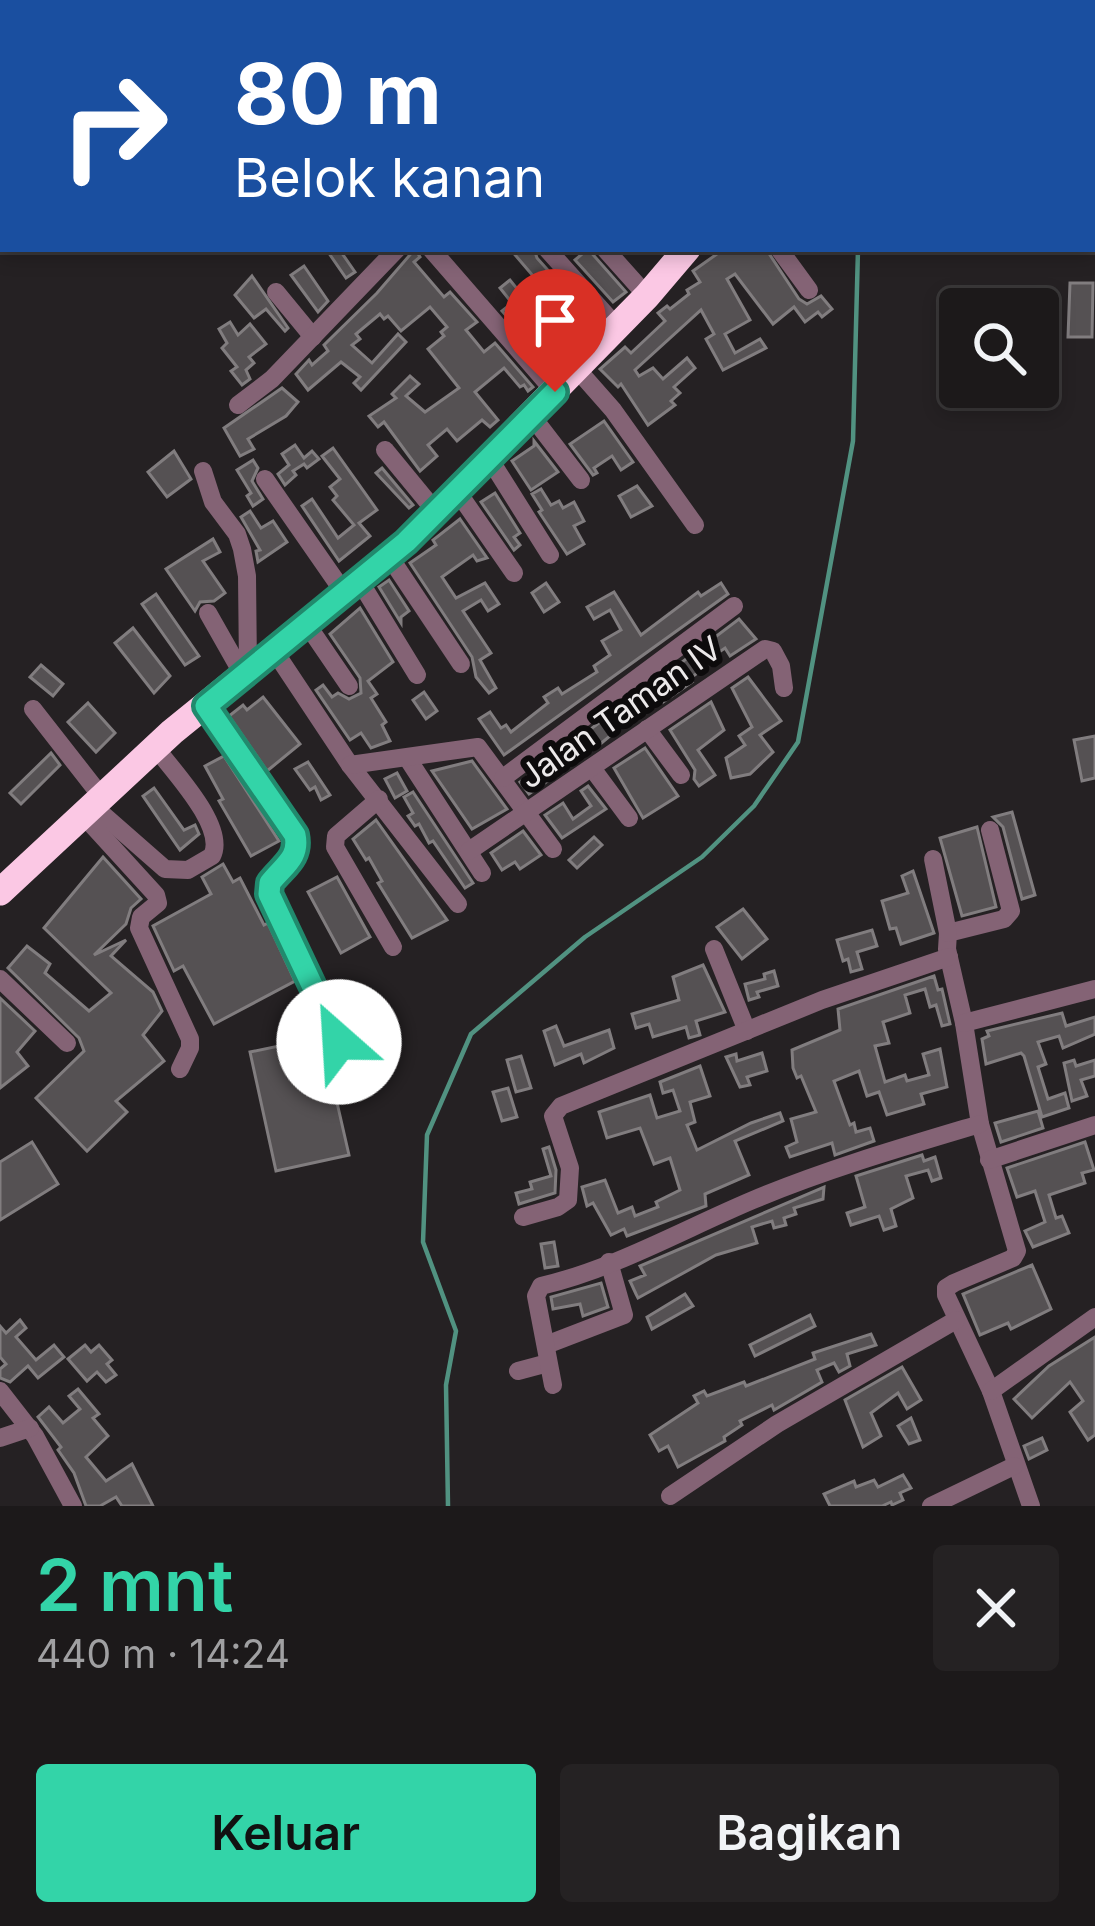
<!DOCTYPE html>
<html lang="id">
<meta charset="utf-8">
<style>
:root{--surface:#1c191a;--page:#252223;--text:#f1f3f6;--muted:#a0a0a2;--line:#3a3839;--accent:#33d4a8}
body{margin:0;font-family:Inter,sans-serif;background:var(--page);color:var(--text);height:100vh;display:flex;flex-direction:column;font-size:45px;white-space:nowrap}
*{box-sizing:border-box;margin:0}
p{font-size:39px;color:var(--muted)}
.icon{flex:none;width:66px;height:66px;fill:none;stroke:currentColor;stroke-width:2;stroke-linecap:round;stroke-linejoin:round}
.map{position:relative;height:1506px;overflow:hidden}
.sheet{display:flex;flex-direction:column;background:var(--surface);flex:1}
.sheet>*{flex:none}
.guide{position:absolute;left:0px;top:0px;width:1095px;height:252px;box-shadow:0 6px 18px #0003,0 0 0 3px var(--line);background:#1a4fa0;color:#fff;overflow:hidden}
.fabs{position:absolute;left:939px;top:288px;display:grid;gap:24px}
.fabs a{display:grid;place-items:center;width:120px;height:120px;border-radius:12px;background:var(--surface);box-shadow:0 6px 18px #0003,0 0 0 3px var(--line);font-size:60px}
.pin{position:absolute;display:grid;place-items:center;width:102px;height:102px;color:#fff;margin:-123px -51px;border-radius:50% 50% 50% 0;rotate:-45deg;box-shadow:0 0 12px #0007}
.pin .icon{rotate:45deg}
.me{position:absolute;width:132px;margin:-66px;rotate:334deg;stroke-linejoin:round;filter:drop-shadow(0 0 9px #0008)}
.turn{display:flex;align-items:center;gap:42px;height:252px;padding:0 36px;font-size:54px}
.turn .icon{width:156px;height:156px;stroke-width:2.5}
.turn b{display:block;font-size:84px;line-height:102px}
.round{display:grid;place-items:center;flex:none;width:126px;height:126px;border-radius:12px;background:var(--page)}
.overview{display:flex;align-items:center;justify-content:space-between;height:204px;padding:0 36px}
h1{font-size:72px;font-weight:600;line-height:90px;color:var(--accent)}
.primary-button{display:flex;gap:24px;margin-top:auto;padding:24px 36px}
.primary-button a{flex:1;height:138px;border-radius:12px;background:var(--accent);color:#111;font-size:48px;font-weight:600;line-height:138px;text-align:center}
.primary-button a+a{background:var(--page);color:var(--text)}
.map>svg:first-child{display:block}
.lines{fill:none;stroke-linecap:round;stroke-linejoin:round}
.stream{stroke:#519281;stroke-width:4.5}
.building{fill:#555153;stroke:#817d7f;stroke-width:3}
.minor{stroke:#846375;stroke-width:18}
.highway{stroke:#fbc8e4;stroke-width:27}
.route-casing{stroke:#218a6d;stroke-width:30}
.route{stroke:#33d4a8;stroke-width:21}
.labels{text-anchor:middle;stroke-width:12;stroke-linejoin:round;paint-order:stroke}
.street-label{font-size:33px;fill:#ece9ea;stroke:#0d0b0c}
</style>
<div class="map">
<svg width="1095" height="1506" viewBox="0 0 1095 1506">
<rect width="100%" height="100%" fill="#252123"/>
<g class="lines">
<g class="stream">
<path d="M898,0V3"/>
<path d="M448,1506L446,1385L456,1331L423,1242L427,1135L471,1034L585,937L702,857L754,806L798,742L853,441L858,249"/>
</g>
</g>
<g class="building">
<path d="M326,249H339L355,272L346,278Z"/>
<path d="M415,249L420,257L414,262L444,297L450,292L477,322L466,330L484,352L495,343L533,387L528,391L524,385L520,387L504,368L475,392L498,420L490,427L482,420L457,441L447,429L428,445L437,456L420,471L384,422L378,427L369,416L396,398L392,394L410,376L419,384L406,396L425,412L459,388L428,349L444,336L441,332L447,327L430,307L401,331L388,316L384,319L380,314L356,334L360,339L352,345L372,363L398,334L406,342L361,390L354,383L360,377L341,362L308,390L296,374L309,360L312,365L328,351L324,345L377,293Z"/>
<path d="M510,249H534L537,258L579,305L546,337L551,344L540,354L502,311L512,303L500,288L510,280L518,290L534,277Z"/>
<path d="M588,249L626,292L613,302L575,260Z"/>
<path d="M724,249H766L799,299L807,304L821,296L832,309L822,317L818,312L805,322L794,307L773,324L735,274L727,279L750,320L725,334L735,353L760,339L766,348L723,370L706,339L714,334L701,310L635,370L639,376L653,368L663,379L687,358L695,368L674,387L680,393L671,401L675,405L648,425L621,384L618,387L600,369L625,347L631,353L665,321L658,313L667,306L670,309L689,294L687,290L700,282L693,271Z"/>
<path d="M304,266L328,301L318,312L291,275Z"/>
<path d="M252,276L288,328L285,331L266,309L254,318L235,295Z"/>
<path d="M1070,283H1093L1092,337H1068Z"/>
<path d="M230,322L238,335L250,324L266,344L249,357L254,363L246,370L250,379L242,385L231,371L237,367L222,348L227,343L219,329Z"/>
<path d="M282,388L298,402L286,416L248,439L254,449L240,456L224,428Z"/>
<path d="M604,421L633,462L621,470L612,456L594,468L597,473L593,475L570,444Z"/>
<path d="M534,441L558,472L531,490L512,461L534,446Z"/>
<path d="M295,445L304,458L312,451L319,459L307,468L304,464L293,471L296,475L285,485L278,474L289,465L282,454Z"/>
<path d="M333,448L377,510L359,523L370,536L339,561L302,506L312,499L338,538L354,525L333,500L337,496L330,487L340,479L322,456Z"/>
<path d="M174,451L191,479L167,497L148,472Z"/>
<path d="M253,460L258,468L252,481L263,499L253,506L247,496L251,493L237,470Z"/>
<path d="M382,468L413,505L409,508L376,473Z"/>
<path d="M637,486L652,506L631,517L619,496Z"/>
<path d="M541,489L551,505L559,501L563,508L574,502L584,521L574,526L584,544L567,554L539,512L542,510L532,494Z"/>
<path d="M495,493L520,533L514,537L520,545L514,550L481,502Z"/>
<path d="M250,511L261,528L273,521L287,542L258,562L256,551L260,550L241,517Z"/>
<path d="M460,519L487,558L477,561L473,555L442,577L456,598L485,583L499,604L488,611L481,600L463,611L491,653L480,660L496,688L489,693L476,677L472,657L410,563L436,545L433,540Z"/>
<path d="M213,539L220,552L203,561L225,593L214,601L200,602L195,611L166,569Z"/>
<path d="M389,580L409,611L401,617V623L379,587Z"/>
<path d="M546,583L559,602L544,612L532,593Z"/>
<path d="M721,583L728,594L504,755L479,719L490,712L501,728L506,725L511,732L548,703L544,697L558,688L562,694L597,672L594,666L610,655L602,641L621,630L610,610L594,619L587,607L614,592L641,635L698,592L701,596Z"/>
<path d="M156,594L199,656L185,665L142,604Z"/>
<path d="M360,608L393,662L368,681L377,694L371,698L386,722L382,725L390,741L371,748L361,733L350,740L316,690L323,685L332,697L338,693L349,699L361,693L360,678L330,634Z"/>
<path d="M739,619L756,639L730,656L725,648L703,663L706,667L689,679L692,682L663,702L660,697L641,710L598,746L595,741L571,757L575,762L529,794L520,782L663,675L665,678L684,665L682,662Z"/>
<path d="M133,628L170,676L154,693L115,643Z"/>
<path d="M41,665L63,684L53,696L30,677Z"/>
<path d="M748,677L781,721L760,735L773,752L750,774L731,778L726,758L745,745L739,736L752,727L732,688Z"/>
<path d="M424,692L437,711L426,719L413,700Z"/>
<path d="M263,697L300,744L267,771L229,716L243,705L247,710Z"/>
<path d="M711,702L724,730L698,750L715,775L699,786L694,779L695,770L670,730Z"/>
<path d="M88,703L115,733L96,752L68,722Z"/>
<path d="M1095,736V778L1082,781L1074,740Z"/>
<path d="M645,748L678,796L643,818L614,768Z"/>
<path d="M51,753L60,765L21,804L10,793Z"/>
<path d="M224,756L279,841L251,856L219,801L223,799L205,766Z"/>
<path d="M472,761L507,809L472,829L432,771Z"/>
<path d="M308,762L330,795L321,800L315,787L310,790L295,769Z"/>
<path d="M397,773L407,791L395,798L385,779Z"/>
<path d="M588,786L606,809L562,838L545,815L563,803L573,819L591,806L581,791Z"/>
<path d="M154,788L184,830L195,825L199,834L180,850L143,796Z"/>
<path d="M413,792L473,883L465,888L433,841L429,843L419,824L415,826L408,816L413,813L404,797Z"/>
<path d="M1012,812L1035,895L1022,899L1003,827L993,817Z"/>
<path d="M376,820L447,920L412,938L378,883L382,881L369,858L366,860L353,839Z"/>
<path d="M977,827L996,907L962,916L940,838Z"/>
<path d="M523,831L541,855L520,869L515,862L502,870L491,853Z"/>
<path d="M594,837L602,845L577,868L569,860Z"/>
<path d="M103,857L141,899L131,908L126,924L94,955L126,940L111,956L153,992L162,1011L143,1035L164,1061L116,1101L127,1112L87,1151L36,1098L84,1051L79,1038L8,968L27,946L50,964L45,973L89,1011L111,993L44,928Z"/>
<path d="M223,864L233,882L240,878L264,925L268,923L295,981L214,1024L183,966L174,971L153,926L211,894L202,877Z"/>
<path d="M913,871L934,933L901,944L896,928L890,929L882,901L908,893L902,876Z"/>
<path d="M337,877L370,937L341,953L308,892Z"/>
<path d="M743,909L767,939L742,959L717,927Z"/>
<path d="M872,930L877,946L857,952L862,969L851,972L848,959L843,961L837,940Z"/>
<path d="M703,965L725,1012L696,1021L700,1035L689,1038L686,1027L653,1037L649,1024L636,1028L632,1014L679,1000L673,977Z"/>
<path d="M774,971L778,986L757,992L759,997L749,1000L745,984L765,979L764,974Z"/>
<path d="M934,976L938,990L942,989L950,1024L942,1026L936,1005L930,1007L925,989L905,995L910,1013L883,1022L889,1043L875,1046L885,1082L905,1075L907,1081L929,1075L923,1054L940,1049L947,1087L921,1094L924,1104L887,1115L879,1092L867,1096L859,1071L834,1081L850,1125L854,1123L856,1132L870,1128L874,1141L835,1155L832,1143L790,1157L786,1147L797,1142L791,1119L816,1112L801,1076L797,1078L793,1068L792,1050L840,1030L838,1009Z"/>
<path d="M0,998L35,1031L17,1052L28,1066L0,1088Z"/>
<path d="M1062,1013L1066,1026L1095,1017V1034L1063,1048L1059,1036L1038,1042L1046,1064L1038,1067L1048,1099L1065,1093L1069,1108L1042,1117L1024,1056L1021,1053L986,1064L982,1039L989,1036L987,1031Z"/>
<path d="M556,1026L564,1046L609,1030L614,1048L584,1063L581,1054L555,1065L544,1031Z"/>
<path d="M322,1037L349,1155L276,1171L250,1052Z"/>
<path d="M762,1053L767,1071L747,1077L750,1085L740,1087L726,1057L736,1054L737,1061Z"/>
<path d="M521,1056L531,1088L516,1092L507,1060Z"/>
<path d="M1074,1060L1076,1066L1095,1060V1076L1081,1080L1087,1096L1072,1101L1064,1063Z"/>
<path d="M700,1066L710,1096L690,1102L695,1122L687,1125L697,1150L751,1123L780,1113L783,1121L735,1141L749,1175L705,1194L706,1206L627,1236L624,1229L611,1235L593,1203L587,1206L582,1187L605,1180L618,1213L632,1207L635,1216L658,1207L656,1202L680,1190L670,1158L654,1164L640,1128L607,1138L599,1112L650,1095L657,1118L680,1111L673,1090L663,1093L660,1082Z"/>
<path d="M508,1088L517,1117L502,1121L493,1092Z"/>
<path d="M1038,1111L1043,1128L1001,1142L995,1123Z"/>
<path d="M32,1142L58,1184L0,1220V1162Z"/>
<path d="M1085,1142L1094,1170L1082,1173L1085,1183L1049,1195L1056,1218L1062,1216L1069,1233L1033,1247L1025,1231L1045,1222L1035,1191L1017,1197L1007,1168Z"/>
<path d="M549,1147L556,1170L555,1193L519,1204L516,1193L532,1189L530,1182L551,1176L543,1149Z"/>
<path d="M922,1155L924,1161L935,1157L941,1178L932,1181L928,1170L906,1176L913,1198L891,1209L896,1226L884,1230L879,1216L851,1225L847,1213L865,1207L856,1176Z"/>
<path d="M824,1187L823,1199L794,1208L796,1214L784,1218L786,1225L774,1228L772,1221L752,1227L757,1243L716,1255L638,1298L636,1294L630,1281L645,1275L640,1266Z"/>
<path d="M554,1242L558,1266L545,1268L541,1244Z"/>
<path d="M1032,1265L1051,1309L1011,1329L1008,1323L980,1335L963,1294Z"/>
<path d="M601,1283L608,1307L583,1316L580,1304L553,1309L551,1297Z"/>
<path d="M685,1294L693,1306L652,1329L647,1317Z"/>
<path d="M810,1315L815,1326L755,1356L750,1345Z"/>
<path d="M20,1320L26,1328L16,1337L36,1360L54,1345L64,1357L38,1378L28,1366L10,1382L0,1378V1369L6,1364L0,1357V1326L6,1333Z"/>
<path d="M871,1334L876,1345L847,1354L850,1366L839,1372L834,1363L817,1370L822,1382L774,1410L772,1405L740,1421L742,1425L724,1437L725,1441L678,1467L668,1446L659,1451L650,1435L698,1403L694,1396L704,1391L707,1396L744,1382L746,1386L815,1359L813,1353Z"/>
<path d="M1095,1337V1435L1088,1440L1070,1412L1083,1401L1070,1382L1032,1418L1014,1399L1049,1366Z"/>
<path d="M85,1345L91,1352L99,1345L112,1360L107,1364L116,1375L106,1382L97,1372L87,1381L68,1359Z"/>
<path d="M902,1367L921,1400L907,1409L898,1393L871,1413L881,1436L863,1447L845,1400Z"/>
<path d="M78,1389L99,1414L93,1418L108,1436L86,1457L106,1481L132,1464L153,1506H122L116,1497L100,1506H86L74,1473L58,1450L61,1447L38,1417L49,1407L63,1423L80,1409L69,1396Z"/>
<path d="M911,1418L920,1440L909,1444L898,1426Z"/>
<path d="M1042,1438L1047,1450L1029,1459L1024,1446Z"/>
<path d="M903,1475L911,1488L900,1493L903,1500L892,1505L891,1502L882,1506H830L824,1494L854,1481L856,1487L874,1480L878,1487Z"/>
</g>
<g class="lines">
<g class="minor">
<path d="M122,0V3"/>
<path d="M200,0L201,3"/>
<path d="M239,0L240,3"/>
<path d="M315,0L316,3"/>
<path d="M923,0V3"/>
<path d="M1081,0L1082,3"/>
<path d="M177,3L182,0"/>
<path d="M0,17L3,22"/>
<path d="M1092,152L1095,151"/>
<path d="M431,249L555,392"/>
<path d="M547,249L616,326"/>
<path d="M605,249L647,296"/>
<path d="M779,249L809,290"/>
<path d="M276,292L313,337"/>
<path d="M576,368L613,410L695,525"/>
<path d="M238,405L272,379L397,249"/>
<path d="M531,415L581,480"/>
<path d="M385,450L436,512"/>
<path d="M489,458L550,555"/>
<path d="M203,471L213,502L237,534L242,549L247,576L248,669"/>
<path d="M265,479L345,594"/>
<path d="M457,491L514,573"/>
<path d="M389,556L461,664"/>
<path d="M359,580L417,675"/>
<path d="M208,613L242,673"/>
<path d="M306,623L349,686"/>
<path d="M273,649L350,765L458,904"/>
<path d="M205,706L295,834C300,858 283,866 270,883L269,894L339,1042"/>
<path d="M33,709L101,796"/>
<path d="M647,729L681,775"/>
<path d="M408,759L482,873"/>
<path d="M350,765L478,747L553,849"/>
<path d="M592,768L629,818"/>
<path d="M503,778L734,606"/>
<path d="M379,799L336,836L335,847L393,947"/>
<path d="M92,805L165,869L188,870L212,856C227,827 173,771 155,747"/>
<path d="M83,815L156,895L158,903L141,917L139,928L190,1039V1048L180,1069"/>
<path d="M990,830L1011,911L1004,919L948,933L947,949L964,1023L980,1124L1017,1251L1013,1258L954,1283L946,1288V1295L991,1391L1031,1506"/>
<path d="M469,851L765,649L773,651L781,666L784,688"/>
<path d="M933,859L948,933"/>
<path d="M714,949L747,1031"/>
<path d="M0,979L67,1043"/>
<path d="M964,1023L1095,989"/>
<path d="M989,1160L1095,1125"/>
<path d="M523,1217L558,1207L568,1200L570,1168L553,1116L561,1106L822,1000L949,957"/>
<path d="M546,1345L624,1315L609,1262"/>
<path d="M518,1371L548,1363"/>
<path d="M553,1385L536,1296L541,1286C614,1269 684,1229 753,1200C827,1169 903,1147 980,1124"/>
<path d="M0,1391L35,1436L73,1506"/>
<path d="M991,1391L1095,1317"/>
<path d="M0,1438L30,1428"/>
<path d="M670,1496L777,1424L956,1320"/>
<path d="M931,1506L1014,1466"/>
</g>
<g class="highway">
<path d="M722,0L723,3"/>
<path d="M0,892L172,732L406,542L647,296L687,249"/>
</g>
</g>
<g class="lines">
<defs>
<path id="route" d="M339,1042L269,894L270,883C283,866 300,858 295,835L206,706L406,542L555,392"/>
</defs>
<use href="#route" class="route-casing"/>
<use href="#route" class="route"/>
</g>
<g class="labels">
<g class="street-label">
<text transform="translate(620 712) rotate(-35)" y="12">Jalan Taman IV</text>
</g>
</g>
</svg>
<div class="fabs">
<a><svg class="icon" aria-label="search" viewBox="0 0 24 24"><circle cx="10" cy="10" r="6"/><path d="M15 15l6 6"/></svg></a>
</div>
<div class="pin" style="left:555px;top:392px;background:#d93025"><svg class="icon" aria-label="arrive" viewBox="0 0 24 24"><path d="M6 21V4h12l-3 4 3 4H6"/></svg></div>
<svg class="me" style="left:339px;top:1042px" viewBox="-20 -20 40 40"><circle r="19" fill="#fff"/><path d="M0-13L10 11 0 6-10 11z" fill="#33d4a8"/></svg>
<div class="guide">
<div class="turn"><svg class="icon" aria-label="right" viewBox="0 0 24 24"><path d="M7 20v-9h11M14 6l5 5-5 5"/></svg><div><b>80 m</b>Belok kanan</div></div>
</div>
</div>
<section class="sheet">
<div class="overview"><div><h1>2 mnt</h1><p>440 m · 14:24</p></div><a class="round"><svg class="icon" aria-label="close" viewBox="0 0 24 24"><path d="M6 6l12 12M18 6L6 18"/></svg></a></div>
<div class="primary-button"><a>Keluar</a><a>Bagikan</a></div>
</section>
